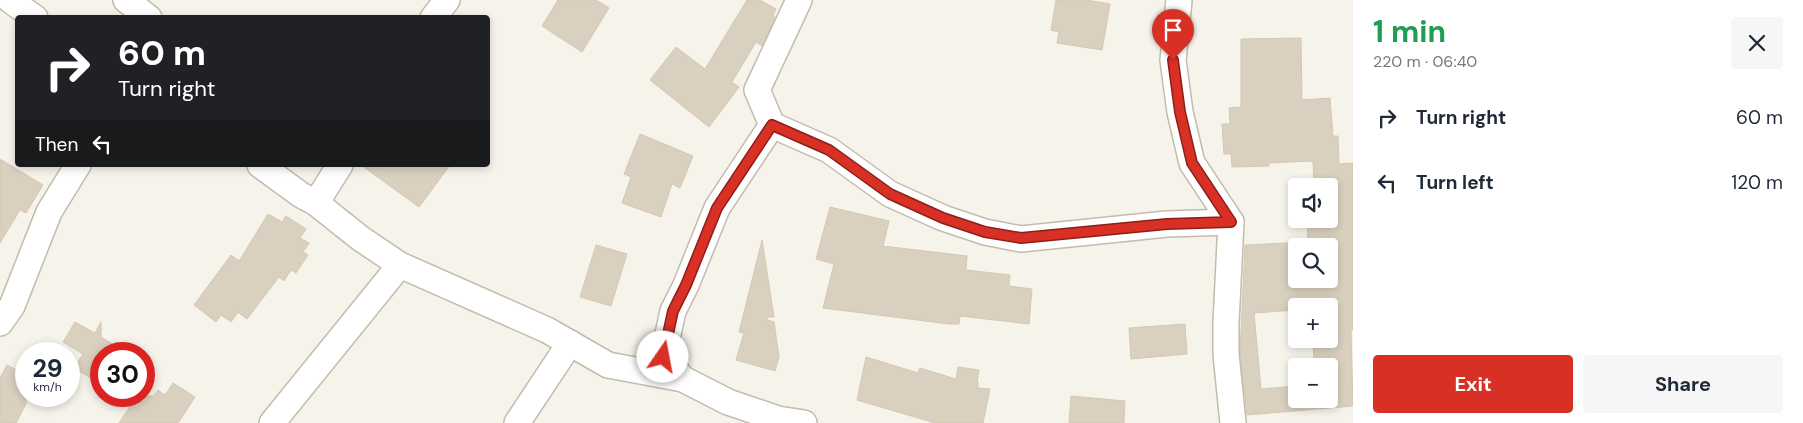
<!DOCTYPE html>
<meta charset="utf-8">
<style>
:root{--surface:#fff;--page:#f6f6f7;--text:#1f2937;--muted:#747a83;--accent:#d93025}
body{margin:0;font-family:"DM Sans",sans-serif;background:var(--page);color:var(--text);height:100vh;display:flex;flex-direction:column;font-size:19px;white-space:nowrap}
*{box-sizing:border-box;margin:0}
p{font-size:16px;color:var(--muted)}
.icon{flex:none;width:28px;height:28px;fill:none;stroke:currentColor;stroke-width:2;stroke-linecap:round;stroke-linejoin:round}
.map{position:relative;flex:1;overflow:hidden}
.side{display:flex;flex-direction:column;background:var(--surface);width:450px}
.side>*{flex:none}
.banner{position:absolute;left:15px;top:15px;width:475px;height:152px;border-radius:5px;box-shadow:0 2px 8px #0003;background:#202124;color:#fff;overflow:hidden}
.buttons{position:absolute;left:1288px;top:178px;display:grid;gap:10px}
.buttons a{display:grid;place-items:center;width:50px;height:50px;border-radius:5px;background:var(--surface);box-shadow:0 2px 8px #0003;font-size:25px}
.speed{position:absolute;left:15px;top:342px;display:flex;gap:10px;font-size:25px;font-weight:700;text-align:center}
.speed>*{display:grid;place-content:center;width:65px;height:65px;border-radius:50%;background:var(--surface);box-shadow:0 2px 8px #0003;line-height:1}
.speed small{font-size:12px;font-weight:400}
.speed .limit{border:8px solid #d22;background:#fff;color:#111}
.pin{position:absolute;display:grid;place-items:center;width:42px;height:42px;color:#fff;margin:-51px -21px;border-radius:50% 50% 50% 0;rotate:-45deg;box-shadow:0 0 5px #0007}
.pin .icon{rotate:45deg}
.me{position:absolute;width:55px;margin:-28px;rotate:12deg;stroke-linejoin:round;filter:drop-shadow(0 0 4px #0008)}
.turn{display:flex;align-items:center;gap:18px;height:105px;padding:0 20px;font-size:22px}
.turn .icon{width:65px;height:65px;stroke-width:2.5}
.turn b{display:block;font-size:35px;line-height:42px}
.then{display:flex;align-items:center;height:48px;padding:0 20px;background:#0003;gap:10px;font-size:19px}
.round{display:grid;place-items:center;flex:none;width:52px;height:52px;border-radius:5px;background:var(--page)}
.summary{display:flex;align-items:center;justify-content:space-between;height:85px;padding:0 20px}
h1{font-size:30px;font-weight:700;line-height:38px;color:#1e9e55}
.cta{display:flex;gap:10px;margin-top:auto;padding:10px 20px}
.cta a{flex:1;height:58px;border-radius:5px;background:var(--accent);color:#fff;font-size:20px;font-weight:700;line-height:58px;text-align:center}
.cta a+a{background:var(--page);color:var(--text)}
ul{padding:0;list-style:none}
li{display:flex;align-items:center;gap:15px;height:65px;padding:0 20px}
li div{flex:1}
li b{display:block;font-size:19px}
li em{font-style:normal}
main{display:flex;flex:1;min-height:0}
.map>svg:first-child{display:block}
.building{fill:#d9d0bf;stroke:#d5c8b1;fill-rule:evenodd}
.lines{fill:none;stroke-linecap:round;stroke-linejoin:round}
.minor-casing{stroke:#c3bcac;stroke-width:28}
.minor{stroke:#fff;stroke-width:25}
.route-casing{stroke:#8d1f18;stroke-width:12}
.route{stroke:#d93025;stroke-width:9}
</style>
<main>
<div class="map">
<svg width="1353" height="423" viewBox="0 0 1353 423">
<rect width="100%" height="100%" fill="#f6f3eb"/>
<g class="building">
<path d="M558,0H596L609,8L582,52L542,26Z"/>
<path d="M747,0H760L776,9L773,15L775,17L762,46L756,42L732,82L739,87L709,127L650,80L676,47L705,69Z"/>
<path d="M1056,0H1086L1110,4L1102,50L1057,43L1059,32L1051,30Z"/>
<path d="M1301,38L1302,100L1330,98L1333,136H1338L1339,164L1353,163V330H1351L1353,406L1247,415L1240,353L1245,245L1308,242L1307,219H1329V186H1314L1313,161L1269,163V166L1232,167L1231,154H1224L1222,124H1230L1229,108L1241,107V39ZM1296,246H1329V279H1296ZM1296,306H1329V339H1313L1314,366H1329V399H1296V386L1261,389L1254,313L1296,310Z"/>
<path d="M640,134L693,156L680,188L672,184L661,217L622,203L631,177L624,174Z"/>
<path d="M0,159L43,185L26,213L20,210L0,243Z"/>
<path d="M361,165H450L419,207Z"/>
<path d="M830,207L889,221L883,246L967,256L966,270L1010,275L1009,286L1032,289L1029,324L960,316L959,324H949L823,308L834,264L816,259Z"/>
<path d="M268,214L282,222L286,216L306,229L300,238L309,243L303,252L308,255L296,273L291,270L284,281L279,277L247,319L238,312L231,322L221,315L216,322L194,305L231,255L239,261Z"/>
<path d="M762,240L774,317H767V320L774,322L779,357L775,371L736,360L744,333L739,332Z"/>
<path d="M596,245L627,254L611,306L580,297Z"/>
<path d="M75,322L95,333L101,322V337L129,354H101V384L74,368L83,354L63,342Z"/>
<path d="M1185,324L1187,354L1131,359L1129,328Z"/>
<path d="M866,357L918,373L920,368L956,379L958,367L979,370L977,382H978V388L990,389L983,423H935L857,400Z"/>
<path d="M7,365L26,375V404L16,423H0V378Z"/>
<path d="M173,383L195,397L178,423H119L137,396H154L158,390L165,395Z"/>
<path d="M1071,396L1125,401L1124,423H1069Z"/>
</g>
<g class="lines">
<defs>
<g id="minor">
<path d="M10,0L35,18"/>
<path d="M126,0L149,18"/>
<path d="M1179,0L1173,60L1180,112L1192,163L1231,222L1226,323V354L1233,423"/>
<path d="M433,18L447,0"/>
<path d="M772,125L829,150L890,194L943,218L985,232L1021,239L1167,224L1231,222"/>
<path d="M260,165L301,195L316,203L360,238L400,265L547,330L608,365L683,379L728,402L778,419L804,423"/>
<path d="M316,203L340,165"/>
<path d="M0,323L12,306L49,212L78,165"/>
<path d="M683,379L663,357L673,311L686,285L717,208L772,125L757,90L799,0"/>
<path d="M272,423L400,265"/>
<path d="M517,423L570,343"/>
</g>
</defs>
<use href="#minor" class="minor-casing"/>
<use href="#minor" class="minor"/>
</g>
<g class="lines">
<defs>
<path id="route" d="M663,357L673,311L686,285L717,208L772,125L829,150L890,194L943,218L985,232L1021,238L1167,224L1231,222L1192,163L1180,112L1173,60"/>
</defs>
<use href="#route" class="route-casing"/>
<use href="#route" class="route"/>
</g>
</svg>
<div class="buttons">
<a><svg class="icon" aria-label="sound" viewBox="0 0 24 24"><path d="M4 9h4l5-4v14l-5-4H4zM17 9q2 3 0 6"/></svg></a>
<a><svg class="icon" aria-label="search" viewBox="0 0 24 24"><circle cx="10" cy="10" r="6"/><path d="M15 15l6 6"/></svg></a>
<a>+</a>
<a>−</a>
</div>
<div class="speed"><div>29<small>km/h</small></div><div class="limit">30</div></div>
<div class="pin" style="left:1173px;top:60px;background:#d93025"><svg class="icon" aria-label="arrive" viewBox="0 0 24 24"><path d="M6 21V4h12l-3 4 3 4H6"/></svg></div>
<svg class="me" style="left:663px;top:357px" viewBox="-20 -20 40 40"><circle r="19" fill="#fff"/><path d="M0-13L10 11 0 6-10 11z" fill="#d93025"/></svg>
<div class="banner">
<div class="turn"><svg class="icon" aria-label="right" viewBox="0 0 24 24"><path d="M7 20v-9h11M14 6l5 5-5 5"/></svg><div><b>60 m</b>Turn right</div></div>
<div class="then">Then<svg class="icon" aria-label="left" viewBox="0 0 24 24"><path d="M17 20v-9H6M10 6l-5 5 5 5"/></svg></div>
</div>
</div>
<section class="side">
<div class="summary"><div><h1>1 min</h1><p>220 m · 06:40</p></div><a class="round"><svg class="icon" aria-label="close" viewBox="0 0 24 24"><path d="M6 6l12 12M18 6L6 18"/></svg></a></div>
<ul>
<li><svg class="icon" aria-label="right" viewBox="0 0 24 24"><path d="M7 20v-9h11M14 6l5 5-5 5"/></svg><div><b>Turn right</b></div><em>60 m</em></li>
<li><svg class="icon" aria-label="left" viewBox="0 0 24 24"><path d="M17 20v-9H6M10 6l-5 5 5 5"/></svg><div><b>Turn left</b></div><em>120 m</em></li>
</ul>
<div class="cta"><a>Exit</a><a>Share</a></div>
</section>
</main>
